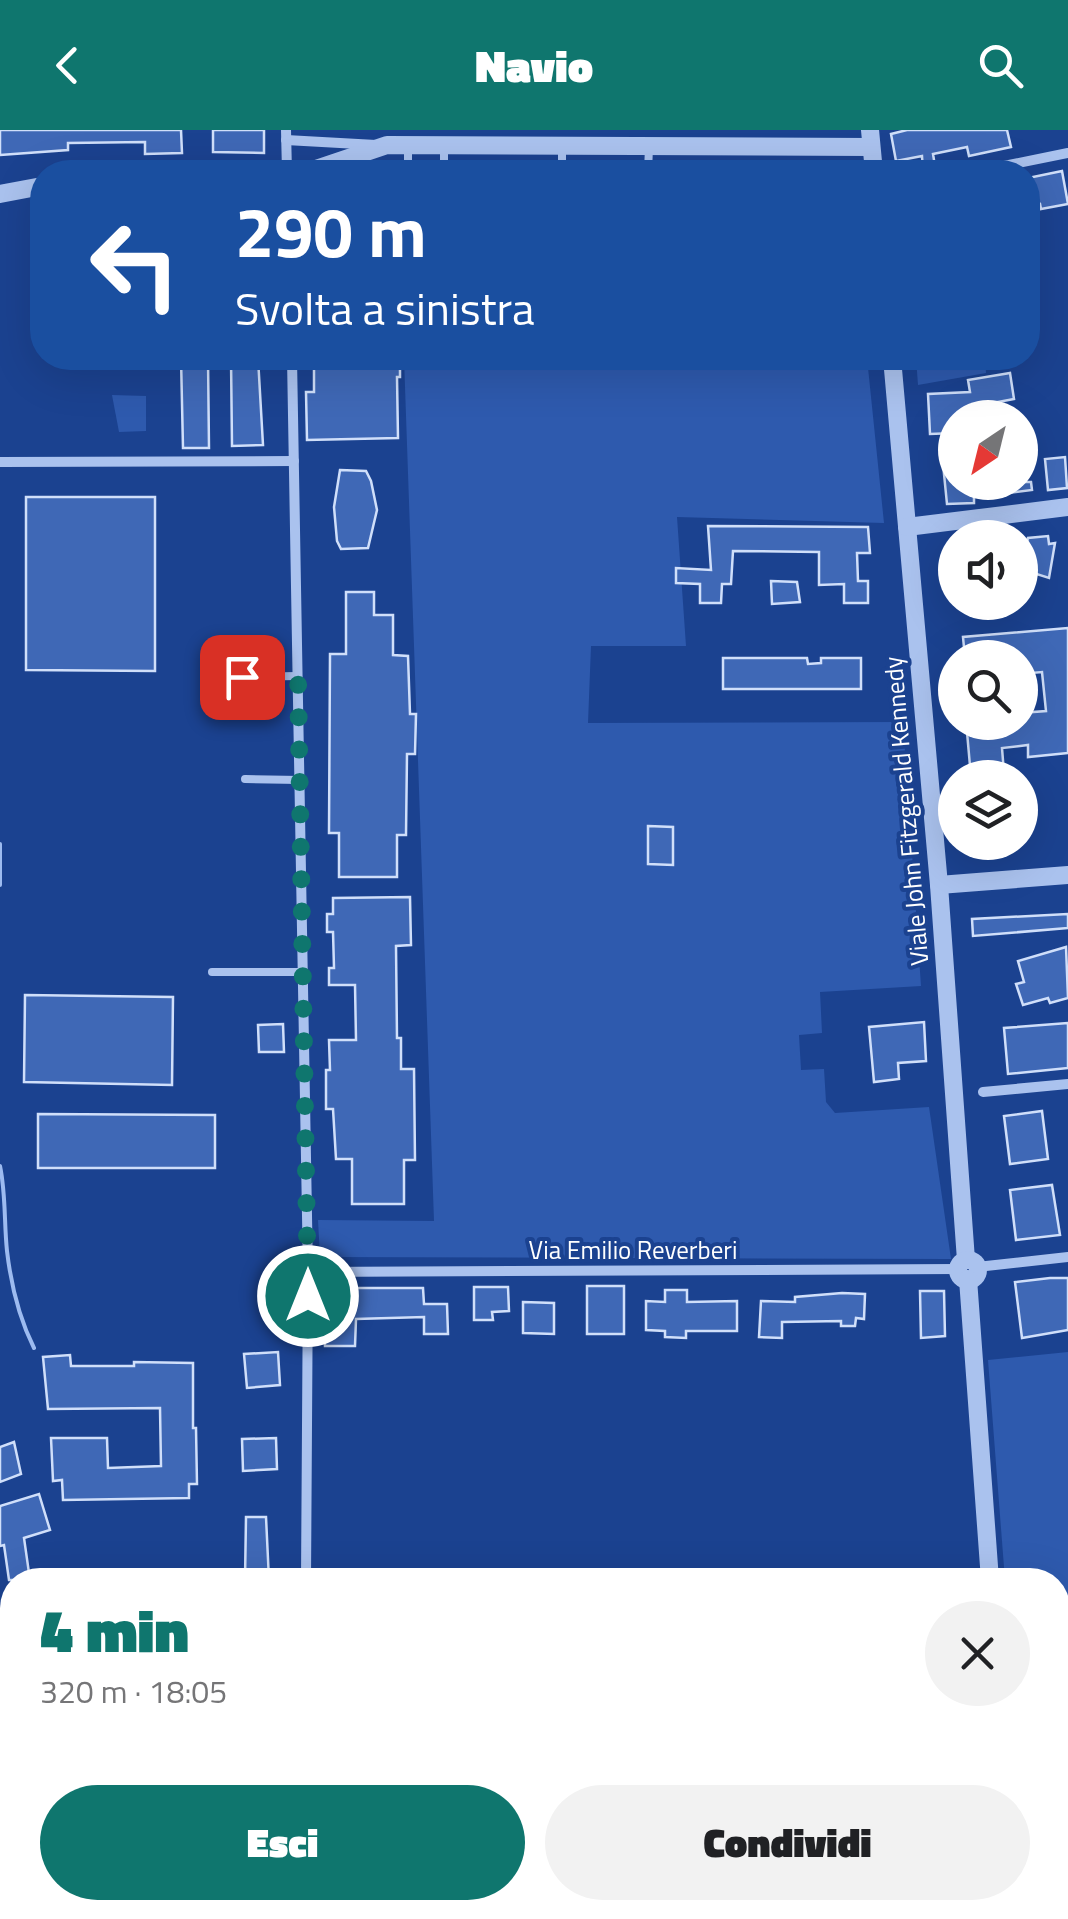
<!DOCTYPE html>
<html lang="it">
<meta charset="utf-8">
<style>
:root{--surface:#fff;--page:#f2f2f2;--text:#202124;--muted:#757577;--accent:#0f766e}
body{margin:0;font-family:"Titillium Web",sans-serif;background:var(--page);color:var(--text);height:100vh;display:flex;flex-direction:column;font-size:38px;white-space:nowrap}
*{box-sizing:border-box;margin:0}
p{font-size:32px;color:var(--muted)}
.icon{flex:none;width:55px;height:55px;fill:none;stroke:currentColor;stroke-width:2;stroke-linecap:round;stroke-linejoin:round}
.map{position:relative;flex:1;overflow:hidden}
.drawer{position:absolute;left:0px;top:1438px;width:1070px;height:352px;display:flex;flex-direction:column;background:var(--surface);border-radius:40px 40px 0 0;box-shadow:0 10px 40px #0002}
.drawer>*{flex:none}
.banner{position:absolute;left:30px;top:30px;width:1010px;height:210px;border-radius:40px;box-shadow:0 10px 40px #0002;background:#1a4fa0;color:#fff;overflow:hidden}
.needle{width:65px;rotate:215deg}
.fabs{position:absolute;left:938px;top:270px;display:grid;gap:20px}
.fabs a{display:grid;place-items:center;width:100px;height:100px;border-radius:50%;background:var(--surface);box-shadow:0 10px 40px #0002;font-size:50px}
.pin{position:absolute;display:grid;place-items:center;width:85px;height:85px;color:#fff;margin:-42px;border-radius:20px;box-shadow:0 5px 15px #0006}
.me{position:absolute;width:110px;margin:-55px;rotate:0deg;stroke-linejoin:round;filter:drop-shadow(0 0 8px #0008)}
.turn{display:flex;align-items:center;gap:35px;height:210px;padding:0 40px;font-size:45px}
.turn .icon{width:130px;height:130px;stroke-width:2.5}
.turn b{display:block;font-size:70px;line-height:85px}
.round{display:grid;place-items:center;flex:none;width:105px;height:105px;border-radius:52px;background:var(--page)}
.head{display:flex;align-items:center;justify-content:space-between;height:170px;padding:0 40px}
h1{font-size:60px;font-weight:800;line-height:75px;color:var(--accent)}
.primary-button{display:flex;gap:20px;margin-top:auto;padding:20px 40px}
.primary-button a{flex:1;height:115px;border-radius:60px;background:var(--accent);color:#fff;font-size:40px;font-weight:800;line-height:115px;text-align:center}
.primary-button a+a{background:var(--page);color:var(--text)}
header{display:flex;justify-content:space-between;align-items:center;height:130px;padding:0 40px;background:var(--accent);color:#fff;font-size:45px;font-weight:800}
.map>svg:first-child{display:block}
.green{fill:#2e5aae}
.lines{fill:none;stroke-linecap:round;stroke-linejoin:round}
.stream{stroke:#9dbbf0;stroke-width:4}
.building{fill:#3f68b6;stroke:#d0dffa;stroke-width:2.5}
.service{stroke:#aac2ee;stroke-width:8}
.minor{stroke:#aac2ee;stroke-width:10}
.tertiary{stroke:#aac2ee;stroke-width:18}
.route{stroke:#0f766e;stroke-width:18;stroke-dasharray:0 32.4}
.labels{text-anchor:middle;stroke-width:8;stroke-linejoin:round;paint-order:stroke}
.street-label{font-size:25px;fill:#fff;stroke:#1b4290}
</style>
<header><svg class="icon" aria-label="back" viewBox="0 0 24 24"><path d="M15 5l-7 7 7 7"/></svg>Navio<svg class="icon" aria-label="search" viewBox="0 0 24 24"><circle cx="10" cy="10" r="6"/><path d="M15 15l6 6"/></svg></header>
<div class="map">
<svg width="1068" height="1789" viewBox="0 0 1068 1789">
<rect width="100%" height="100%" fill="#1b4290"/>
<g class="green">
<path d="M404,228H867L884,393L677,387L686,516H591L588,593L903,592L921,856L820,862L822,903L799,905L801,940L824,939L826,972L835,983L929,977L951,1129L320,1127L318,1090L434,1091Z"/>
<path d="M916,228H985L986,243L918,255Z"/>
<path d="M112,265L146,266V301L119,302Z"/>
<path d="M1068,1222V1585L1058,1586V1450H1005L988,1230Z"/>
</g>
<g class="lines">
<g class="stream">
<path d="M0,714V755"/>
<path d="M0,1036C6,1065 4,1093 7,1121C11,1155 19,1188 34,1218"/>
</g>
</g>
<g class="building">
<path d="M0,0H181L182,23L145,24V12L68,13V20L0,25Z"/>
<path d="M213,0H264V23L213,22Z"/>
<path d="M907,0H1007L1011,17L969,26L967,17L933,24L936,42H923L922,26L896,31L891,4Z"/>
<path d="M1062,41L1068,74L1041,79L1040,74L1028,76V48Z"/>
<path d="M181,228H208L209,318H183Z"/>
<path d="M231,228H258L263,315L232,316Z"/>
<path d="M314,228H400V247H397L398,308L307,310L306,262H314Z"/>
<path d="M1010,243L1014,269L998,272L1001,288H955V303L930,304L928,264L970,262L968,250Z"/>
<path d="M1065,327L1067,358L1048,360L1045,329Z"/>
<path d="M955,333V352H1031L1032,360L974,367V373L947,374L943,334Z"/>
<path d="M340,340L366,341L371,351L377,380L368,418L341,419L337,411L334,377Z"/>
<path d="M26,367H155V541L26,540Z"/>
<path d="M708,396L868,397L870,423H857L858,451H868V473H844V454L819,455V422L733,421L731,454H722L721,473H700V454L676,453V438L711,440Z"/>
<path d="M1048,406L1049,414L1055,413L1049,448L1030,442L1034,429L1025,422L1028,408Z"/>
<path d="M771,451L797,452L800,472L772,474Z"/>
<path d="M346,462H374V485H393V525L408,526L410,584H416L415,624H407L406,705H397V747H339V703H329L330,524H346Z"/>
<path d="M1068,498V623L1028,627V615L1002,618L1004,643L971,647L967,602L985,600L984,592H1020V583L1046,581L1042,542L1020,544V528H965L963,507Z"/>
<path d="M723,528H807L808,534L821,533V528H861V559H723Z"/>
<path d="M648,696L673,697V735L648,734Z"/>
<path d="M410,767L411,815L396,816L397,908H401V939H414L415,1030H404V1074H352V1029H336L333,979H326V940H330L329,910H356L355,855H329V838H334L333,802H327V784H333V768Z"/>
<path d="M1068,784V798L973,806L972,789Z"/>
<path d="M1066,817L1068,868L1050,873L1048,868L1023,875L1016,854L1024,852L1018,831Z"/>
<path d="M25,865L173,867L172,955L24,952Z"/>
<path d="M924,892L926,931L898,933L899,949L874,952L869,897Z"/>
<path d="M1068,893V938L1008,944L1004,898Z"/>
<path d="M283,894L284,922H259L258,895Z"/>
<path d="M1042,981L1048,1029L1010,1034L1004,986Z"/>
<path d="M38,984L215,985V1038H38Z"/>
<path d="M1052,1055L1060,1105L1016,1110L1010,1060Z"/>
<path d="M1050,1148H1068V1200L1022,1208L1015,1152Z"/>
<rect x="587" y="1156" width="37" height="48"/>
<path d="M474,1157H508L509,1181L492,1182L493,1190H474Z"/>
<path d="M323,1158H423L424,1174H447L448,1204H424V1187L356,1189L355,1216H325Z"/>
<path d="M665,1160H687V1172L737,1171V1201H686V1208L665,1207V1201L646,1200V1171L665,1172Z"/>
<path d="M920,1161H944L945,1206L921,1208Z"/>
<path d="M842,1163L865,1164L864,1189L856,1188L855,1196H841V1191L782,1192V1208L759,1207L761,1171L795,1172V1167Z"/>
<path d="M523,1172L554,1173V1204L523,1203Z"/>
<path d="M278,1222L280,1255L247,1258L244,1224Z"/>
<path d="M70,1225L71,1236H134V1232L193,1233V1298H196L197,1354H189V1368L63,1370L62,1350L53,1351L51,1308H107L108,1338L161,1336L160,1278L48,1279L43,1227Z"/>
<path d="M276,1308L277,1339L243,1341L242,1309Z"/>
<path d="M14,1312L21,1344L0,1352V1317Z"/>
<path d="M39,1364L50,1400L24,1408L30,1450H9L4,1415L0,1416V1376Z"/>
<path d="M246,1387H266L269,1450H245Z"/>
<path d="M12,1521V1604H11L0,1573V1525Z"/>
</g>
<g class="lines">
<g class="service">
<path d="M408,15V42"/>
<path d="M562,16V41L587,42"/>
<path d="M444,42V17"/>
<path d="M540,42H562"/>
<path d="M648,42L649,17"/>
<path d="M663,42H787"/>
<path d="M242,547L298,546"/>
<path d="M245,649L300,650"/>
<path d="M212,842H303"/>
</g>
<g class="minor">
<path d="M286,0L287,42"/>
<path d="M286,10L376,15"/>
<path d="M974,42L1068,23"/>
<path d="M292,228L308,1142L306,1450"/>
<path d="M0,332L294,331"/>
<path d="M983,962L1068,954"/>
<path d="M977,1137L1068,1127"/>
<path d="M308,1142L958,1139"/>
<path d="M306,1778V1789"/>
</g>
<g class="tertiary">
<path d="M870,0L874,42"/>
<path d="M307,42L387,15L871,17"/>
<path d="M0,64L42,56"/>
<path d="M892,228L939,755L966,1130"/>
<path d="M907,397L1068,377"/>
<path d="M939,755L1068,745"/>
<circle cx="968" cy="1140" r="10"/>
<path d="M968,1149L990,1450"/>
<path d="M1014,1778L1015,1789"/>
</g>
</g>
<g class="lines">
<path class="route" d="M242,547L298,546L308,1166"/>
</g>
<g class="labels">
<g class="street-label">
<text transform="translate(906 681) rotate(-95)" y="9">Viale John Fitzgerald Kennedy</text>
<text x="633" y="1129">Via Emilio Reverberi</text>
</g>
</g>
</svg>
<div class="fabs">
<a><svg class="needle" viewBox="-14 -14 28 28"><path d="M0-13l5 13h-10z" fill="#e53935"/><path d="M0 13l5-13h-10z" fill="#757577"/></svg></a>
<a><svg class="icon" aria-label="sound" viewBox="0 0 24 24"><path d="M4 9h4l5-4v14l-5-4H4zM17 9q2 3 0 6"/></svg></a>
<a><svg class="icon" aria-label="search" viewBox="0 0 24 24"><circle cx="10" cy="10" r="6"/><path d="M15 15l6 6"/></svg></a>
<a><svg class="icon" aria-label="layers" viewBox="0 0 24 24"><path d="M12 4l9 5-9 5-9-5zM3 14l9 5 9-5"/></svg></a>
</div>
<div class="pin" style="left:242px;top:547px;background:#d93025"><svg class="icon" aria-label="arrive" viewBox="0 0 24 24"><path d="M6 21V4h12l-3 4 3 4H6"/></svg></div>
<svg class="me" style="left:308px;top:1166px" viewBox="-20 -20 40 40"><circle r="17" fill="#0f766e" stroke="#fff" stroke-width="3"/><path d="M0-11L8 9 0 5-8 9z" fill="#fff"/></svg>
<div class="banner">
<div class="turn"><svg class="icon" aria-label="left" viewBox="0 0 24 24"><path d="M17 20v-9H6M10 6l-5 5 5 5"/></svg><div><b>290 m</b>Svolta a sinistra</div></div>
</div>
<section class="drawer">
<div class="head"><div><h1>4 min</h1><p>320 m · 18:05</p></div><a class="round"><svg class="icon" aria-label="close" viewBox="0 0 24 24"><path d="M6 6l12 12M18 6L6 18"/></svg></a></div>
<div class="primary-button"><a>Esci</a><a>Condividi</a></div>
</section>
</div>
